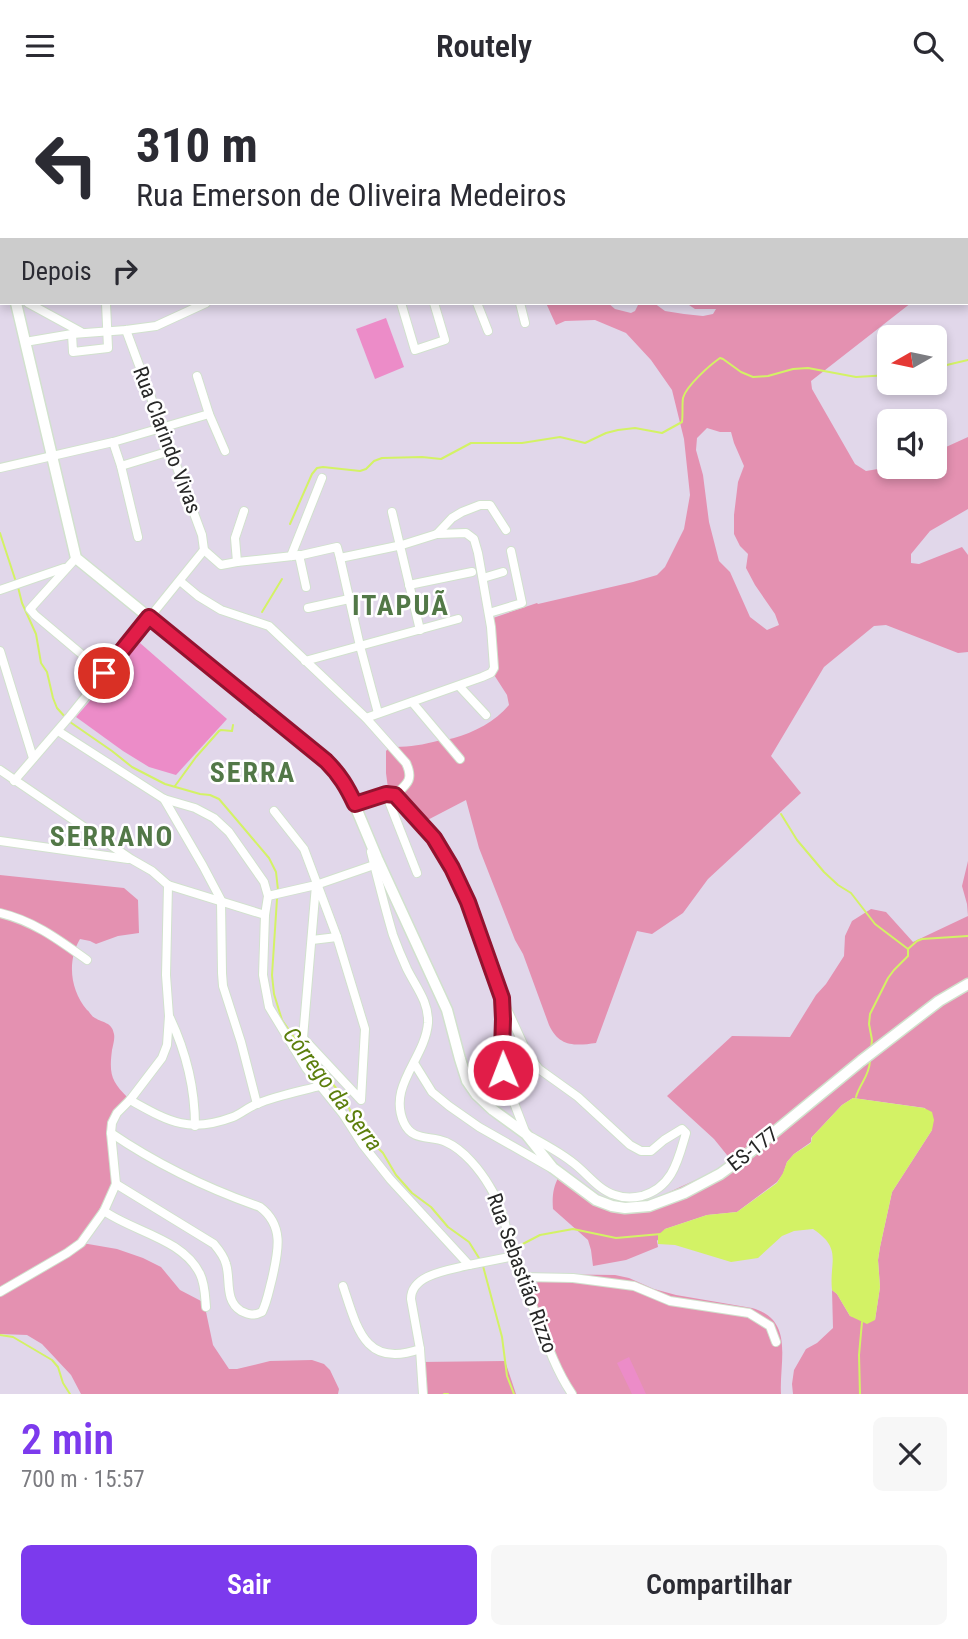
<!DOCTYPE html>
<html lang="pt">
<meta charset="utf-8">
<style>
:root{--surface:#fff;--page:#f7f7f7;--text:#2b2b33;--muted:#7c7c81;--accent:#7c3aed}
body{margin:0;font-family:"Roboto Condensed",sans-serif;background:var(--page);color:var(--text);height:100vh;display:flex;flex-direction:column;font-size:26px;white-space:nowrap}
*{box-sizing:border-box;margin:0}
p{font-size:23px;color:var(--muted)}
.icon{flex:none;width:38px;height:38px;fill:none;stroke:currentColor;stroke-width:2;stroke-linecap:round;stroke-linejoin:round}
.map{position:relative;height:1303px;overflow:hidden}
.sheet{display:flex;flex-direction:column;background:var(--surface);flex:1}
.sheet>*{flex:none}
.banner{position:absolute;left:0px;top:0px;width:970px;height:214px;box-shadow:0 4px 10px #0003;background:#fff;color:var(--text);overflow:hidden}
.needle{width:46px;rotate:261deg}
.controls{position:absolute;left:877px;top:234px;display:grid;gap:14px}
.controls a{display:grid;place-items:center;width:70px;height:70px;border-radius:10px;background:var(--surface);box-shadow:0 4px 10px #0003;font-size:35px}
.pin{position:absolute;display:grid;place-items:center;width:60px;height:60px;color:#fff;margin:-30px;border:4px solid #fff;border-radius:50%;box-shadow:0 2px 7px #0007}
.me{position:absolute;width:77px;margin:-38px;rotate:359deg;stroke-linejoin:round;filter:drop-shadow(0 0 5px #0008)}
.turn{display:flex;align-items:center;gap:24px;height:147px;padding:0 21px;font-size:32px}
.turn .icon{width:91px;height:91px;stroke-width:2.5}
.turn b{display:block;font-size:49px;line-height:60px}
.then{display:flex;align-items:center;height:66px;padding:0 21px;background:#0003;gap:14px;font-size:26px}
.round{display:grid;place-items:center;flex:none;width:74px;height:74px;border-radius:10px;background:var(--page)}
.overview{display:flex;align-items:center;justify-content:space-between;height:119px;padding:0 21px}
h1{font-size:42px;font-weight:600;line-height:52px;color:var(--accent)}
.action{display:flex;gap:14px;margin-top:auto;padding:14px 21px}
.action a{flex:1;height:80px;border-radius:10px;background:var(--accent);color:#fff;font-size:28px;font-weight:600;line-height:80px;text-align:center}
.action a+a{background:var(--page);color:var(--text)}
header{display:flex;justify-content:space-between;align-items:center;height:91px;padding:0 21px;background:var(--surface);font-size:32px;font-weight:600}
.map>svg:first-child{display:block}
.green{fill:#e491b1;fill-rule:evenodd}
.pitch{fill:#ec8cc8}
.water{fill:#d3f265}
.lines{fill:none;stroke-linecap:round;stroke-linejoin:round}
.stream{stroke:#d3f265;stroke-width:2}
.street-casing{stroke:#d1e1cd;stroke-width:10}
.secondary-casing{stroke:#d1e1cd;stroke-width:13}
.street{stroke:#fff;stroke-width:8}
.secondary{stroke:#fff;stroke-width:10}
.route-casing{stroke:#92132f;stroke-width:18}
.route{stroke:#e11d48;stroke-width:12}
.labels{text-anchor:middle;stroke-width:5;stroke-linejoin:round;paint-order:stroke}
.street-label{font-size:21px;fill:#272727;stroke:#fff}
.water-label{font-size:23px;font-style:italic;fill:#5b7e0b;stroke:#fff}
.district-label{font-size:28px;font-weight:bold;letter-spacing:2px;fill:#527847;stroke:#fff}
</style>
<header><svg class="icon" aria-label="menu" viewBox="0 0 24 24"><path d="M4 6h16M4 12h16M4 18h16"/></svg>Routely<svg class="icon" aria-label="search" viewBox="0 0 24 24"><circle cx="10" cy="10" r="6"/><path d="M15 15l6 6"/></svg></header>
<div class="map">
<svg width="968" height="1303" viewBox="0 0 968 1303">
<rect width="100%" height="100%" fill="#e1d7ea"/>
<g class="green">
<path d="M565,0H968V190V2H564Z"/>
<path d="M546,212H608L615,218L631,222L635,220L639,212H654L665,220L684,223L703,225L713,223L716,218H695L686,212H911L811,290L812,298L855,373L866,380L890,376H934L935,361L968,346V418L930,440L911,463V472L919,473L962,456L968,464V561L958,562L886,534L874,535L824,576L771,665L801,702L708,788L683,822L652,843L637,840L596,952C575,955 559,956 549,934L523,863L515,849L479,757L466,709L416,735L389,705L386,682V660L390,656C405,656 418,655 433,651C440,649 447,649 454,647C473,642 496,630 509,614L507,604L489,576L493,570L490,528L537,512L538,513L633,491L657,484L665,476L684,438L690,404L684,348L672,299L651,269L626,242L595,229L565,230L556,234ZM707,337L720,341H731L734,352L744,375L738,391L734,424V443L740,455L748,463L746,477L755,494L775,523L779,534L767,539L750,526L730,481L719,470L709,431L703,384L696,359L697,347Z"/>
<path d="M968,770V1303H793L792,1293L794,1279L806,1258L817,1252L833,1237L832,1199L837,1203L850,1225L875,1229L880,1196L878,1169L880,1156L892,1101L932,1039L925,1017L853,1007L842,1014L811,1047V1051L794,1063L787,1071L783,1083L777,1091L737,1121L707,1124L665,1138L657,1150L658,1156L626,1169L593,1175L591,1159L588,1149L553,1118C552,1106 553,1096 559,1085L613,1113L652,1109L715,1080L731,1069L714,1048L667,1005L732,945L790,946L816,904L826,893L844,865L845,845L852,830L871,818L886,821L913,851L968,825L967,813L962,795Z"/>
<path d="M0,784L124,797L138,809L139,842L118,845L96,853L90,850L80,848C67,870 70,899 87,919C90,921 91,925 95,927C103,932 112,931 114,943C115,948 113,954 112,959C109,983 111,990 128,1007L109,1031L114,1093L79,1153H88L117,1158L143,1167L161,1176L180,1199L201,1210L205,1216L213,1254L229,1278H237L270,1270L312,1269L324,1273L330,1279L339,1298L338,1303H81L71,1284L42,1253L27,1244L0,1243Z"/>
<path d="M536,1183L615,1184L629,1187L654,1198L676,1204L752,1217C795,1229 779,1270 781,1303H576L559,1273L532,1202L538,1197Z"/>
<path d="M505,1270L516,1303H422L420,1271Z"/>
</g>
<g class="pitch">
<path d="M386,227L404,276L375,288L356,238Z"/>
<path d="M140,552L227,628L176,684L149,676L123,660L76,626Z"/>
<path d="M629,1266L646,1303H647H632L617,1272Z"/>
</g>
<path class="water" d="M853,1007L924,1017L932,1021L934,1029L932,1039L892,1101L880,1156L878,1169L880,1196L875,1229L867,1233L850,1225L837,1203L832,1199C829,1170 843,1158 813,1138L794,1140L782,1145L758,1167L731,1171L675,1154L658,1153V1144L665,1138L707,1124L737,1121L777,1092L783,1082L787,1071L794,1063L811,1052L812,1046L842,1014Z"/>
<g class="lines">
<g class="stream">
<path d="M934,277L968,269"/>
<path d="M290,433L312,383L317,377L323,376L360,380L366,378L374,370L382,367L422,366L441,368L471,352H522L560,346L585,352L606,342L618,339L635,337L662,342L682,331C683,323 682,314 683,307C686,295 710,274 720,267L723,268L741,281L753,286L768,285L793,278L808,277L856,286L889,284"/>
<path d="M0,442L16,491"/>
<path d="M18,496L22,512L36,543L41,572L47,581L53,607L57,617L66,627"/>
<path d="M262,521L282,488"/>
<path d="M70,631L112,660L132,676L165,693L200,703L210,704L219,708L269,767L276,781L278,799"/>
<path d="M175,695L196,666L219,640L221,639L232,640L233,634"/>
<path d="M781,723L797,749L824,781L838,794L851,802L875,833L908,858"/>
<path d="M277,808L272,884L274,903L282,929L300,955L343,1005L353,1025L365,1044L383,1062L396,1084L412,1102L431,1116L448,1136L469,1151L479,1167"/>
<path d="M871,958L872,949L869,933L870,923L888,887L894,879L908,865V858L917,850L922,848L968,845"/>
<path d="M856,1006C860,992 869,986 870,970"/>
<path d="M517,1156L540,1144L573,1138L616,1147L661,1143"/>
<path d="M483,1175L502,1246L507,1285L514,1303"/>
<path d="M0,1244L13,1246L52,1269L58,1276L63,1292L70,1303"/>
<path d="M444,1303H448"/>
<path d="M860,1303L859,1264L862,1231"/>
</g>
<defs>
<g id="street">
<path d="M132,0V2"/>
<path d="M419,0L422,2"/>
<path d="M148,2L150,0"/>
<path d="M217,2L218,0"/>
<path d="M297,2L298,0"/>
<path d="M411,2L413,0"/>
<path d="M444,2L445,0"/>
<path d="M0,106L2,107"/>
<path d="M28,212L81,241"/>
<path d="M401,212L415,259L445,249L434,212"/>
<path d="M477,212L488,240"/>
<path d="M520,212L525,232"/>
<path d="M126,239L202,444L204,459"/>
<path d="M72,243L73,261L108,257L106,212"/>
<path d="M25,251L72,243L126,239L156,235L206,212"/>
<path d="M197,285L209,323L225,360"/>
<path d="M113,351L121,375L138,446"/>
<path d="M121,375L170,360"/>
<path d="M0,377L113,351L209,323"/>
<path d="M392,421L420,539"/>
<path d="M204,459L221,474L237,471L302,464L337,456L340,467L402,454L437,443L452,427L462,421L480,414H490L506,439"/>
<path d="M299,464L306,496"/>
<path d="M291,465L322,387"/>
<path d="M76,467L30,518L35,524L104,582"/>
<path d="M340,467L360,555L378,622"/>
<path d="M237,471L235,447L244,420"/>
<path d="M483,487L503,481"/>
<path d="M180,490L198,505L221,519L269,535L366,627L406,672C414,689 407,693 395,704"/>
<path d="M409,494L472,481"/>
<path d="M0,499L64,477"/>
<path d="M308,517L349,508"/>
<path d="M489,522L522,512L511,460"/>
<path d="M0,560L33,667"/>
<path d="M305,570L458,528"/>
<path d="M459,595L486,624"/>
<path d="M412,611L460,668"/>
<path d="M366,627L482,586L491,582L494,577L491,536L478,462L474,448L466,442L437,443"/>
<path d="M58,640L164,708L195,717L214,727L229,741L264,791L268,805L265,824L263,884L269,916L306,977L343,1023L363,1054L390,1088L469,1174L514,1165"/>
<path d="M0,679L131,768L152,780L168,794L265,824"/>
<path d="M14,690L70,625L204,459"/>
<path d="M386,703L417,782"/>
<path d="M164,708L203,775L221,809L222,882L223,895L241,951L257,1013"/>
<path d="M355,713L386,703L395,704L434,747L452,777L468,811L502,907L504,928L502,960L503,979L509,999L526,1043C542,1052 558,1060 572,1071C586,1081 598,1099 615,1104C623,1107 634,1107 642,1105C673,1096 678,1069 686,1042L682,1038L664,1049L651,1060H641L630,1054L578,1006L539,978L528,964L502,907"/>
<path d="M274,720L304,758L337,846L365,938L361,1009L303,947L316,794"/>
<path d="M0,750L128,768"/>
<path d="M371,761C378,789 385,817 393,844C397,855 402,867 407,878C416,896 429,911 428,932C425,968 387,995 404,1032C413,1051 430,1044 446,1051C464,1059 480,1079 490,1096C503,1117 507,1142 514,1166C521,1188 530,1209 539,1231C548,1256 557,1281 572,1303"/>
<path d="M268,805L316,794L374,774"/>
<path d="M0,822C34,830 59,849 87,869"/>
<path d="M312,849L337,846"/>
<path d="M170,927C186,961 195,998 195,1035"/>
<path d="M414,972L432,1001L449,1015L479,1036L551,1077"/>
<path d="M130,1009C168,1030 188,1043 233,1026C241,1023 248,1016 257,1013C275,1005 301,1000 320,995"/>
<path d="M111,1042C158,1074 206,1097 260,1116C285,1135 278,1161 272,1188C269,1199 267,1211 262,1221C254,1225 249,1224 241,1220C224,1209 231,1189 226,1173C224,1165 219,1159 214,1153L116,1093"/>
<path d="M104,1120C134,1141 183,1148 200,1183C205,1193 205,1205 206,1216"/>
<path d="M522,1186L573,1187L634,1195L670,1210L749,1222L770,1235L776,1251"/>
<path d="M343,1195C357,1237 365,1278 420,1258L411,1208C411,1183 450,1179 469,1174"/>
<path d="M0,1201L67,1162L81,1152L104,1120L116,1093L111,1042L112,1032L117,1022L130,1009L162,967L167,954L169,925L166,884L168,794"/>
<path d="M420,1258L423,1303"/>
</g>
<g id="secondary">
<path d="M0,195L2,196"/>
<path d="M16,212L76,467L311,658L337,681L346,693L377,767L447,919L460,968L467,990L476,1003L493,1019L526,1043L553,1077L596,1109L612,1115L625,1117L649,1115L684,1102L720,1083L749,1062L861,970L939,910L968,893"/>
</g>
</defs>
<use href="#street" class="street-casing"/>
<use href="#secondary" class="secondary-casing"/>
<use href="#street" class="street"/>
<use href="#secondary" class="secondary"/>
</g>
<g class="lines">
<defs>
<path id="route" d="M104,582L149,526L326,670C340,684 347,696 355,713L386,703L395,704L434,747L452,777L468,811L502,907L503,928L502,960L503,979"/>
</defs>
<use href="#route" class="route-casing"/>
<use href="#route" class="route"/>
</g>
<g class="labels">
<g class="street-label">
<text transform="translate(167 349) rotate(69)" y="7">Rua Clarindo Vivas</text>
<text transform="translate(753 1058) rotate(-38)" y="7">ES-177</text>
<text transform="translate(522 1182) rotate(70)" y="7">Rua Sebastião Rizzo</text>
</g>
<g class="water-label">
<text transform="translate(333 998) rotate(53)" y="8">Córrego da Serra</text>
</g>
<g class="district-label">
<text x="401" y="524">ITAPUÃ</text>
<text x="253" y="691">SERRA</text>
<text x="112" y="755">SERRANO</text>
</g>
</g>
</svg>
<div class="controls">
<a><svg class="needle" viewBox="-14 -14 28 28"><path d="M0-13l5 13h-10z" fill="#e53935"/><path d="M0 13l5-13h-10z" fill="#7c7c81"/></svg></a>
<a><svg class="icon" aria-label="sound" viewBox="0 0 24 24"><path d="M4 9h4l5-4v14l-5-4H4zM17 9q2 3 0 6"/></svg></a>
</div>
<div class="pin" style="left:104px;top:582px;background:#d93025"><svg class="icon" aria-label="arrive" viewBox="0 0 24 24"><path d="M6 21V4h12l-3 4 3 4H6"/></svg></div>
<svg class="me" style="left:503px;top:979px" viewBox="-20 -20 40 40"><circle r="17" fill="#e11d48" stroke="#fff" stroke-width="3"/><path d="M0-11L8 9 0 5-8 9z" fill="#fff"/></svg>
<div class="banner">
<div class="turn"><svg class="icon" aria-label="left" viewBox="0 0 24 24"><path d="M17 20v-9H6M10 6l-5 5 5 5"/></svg><div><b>310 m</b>Rua Emerson de Oliveira Medeiros</div></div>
<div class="then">Depois<svg class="icon" aria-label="right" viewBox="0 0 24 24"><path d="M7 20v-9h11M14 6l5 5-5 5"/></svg></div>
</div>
</div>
<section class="sheet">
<div class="overview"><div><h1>2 min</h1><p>700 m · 15:57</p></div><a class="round"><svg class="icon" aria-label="close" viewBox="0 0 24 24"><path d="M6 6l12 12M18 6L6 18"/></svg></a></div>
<div class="action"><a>Sair</a><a>Compartilhar</a></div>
</section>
